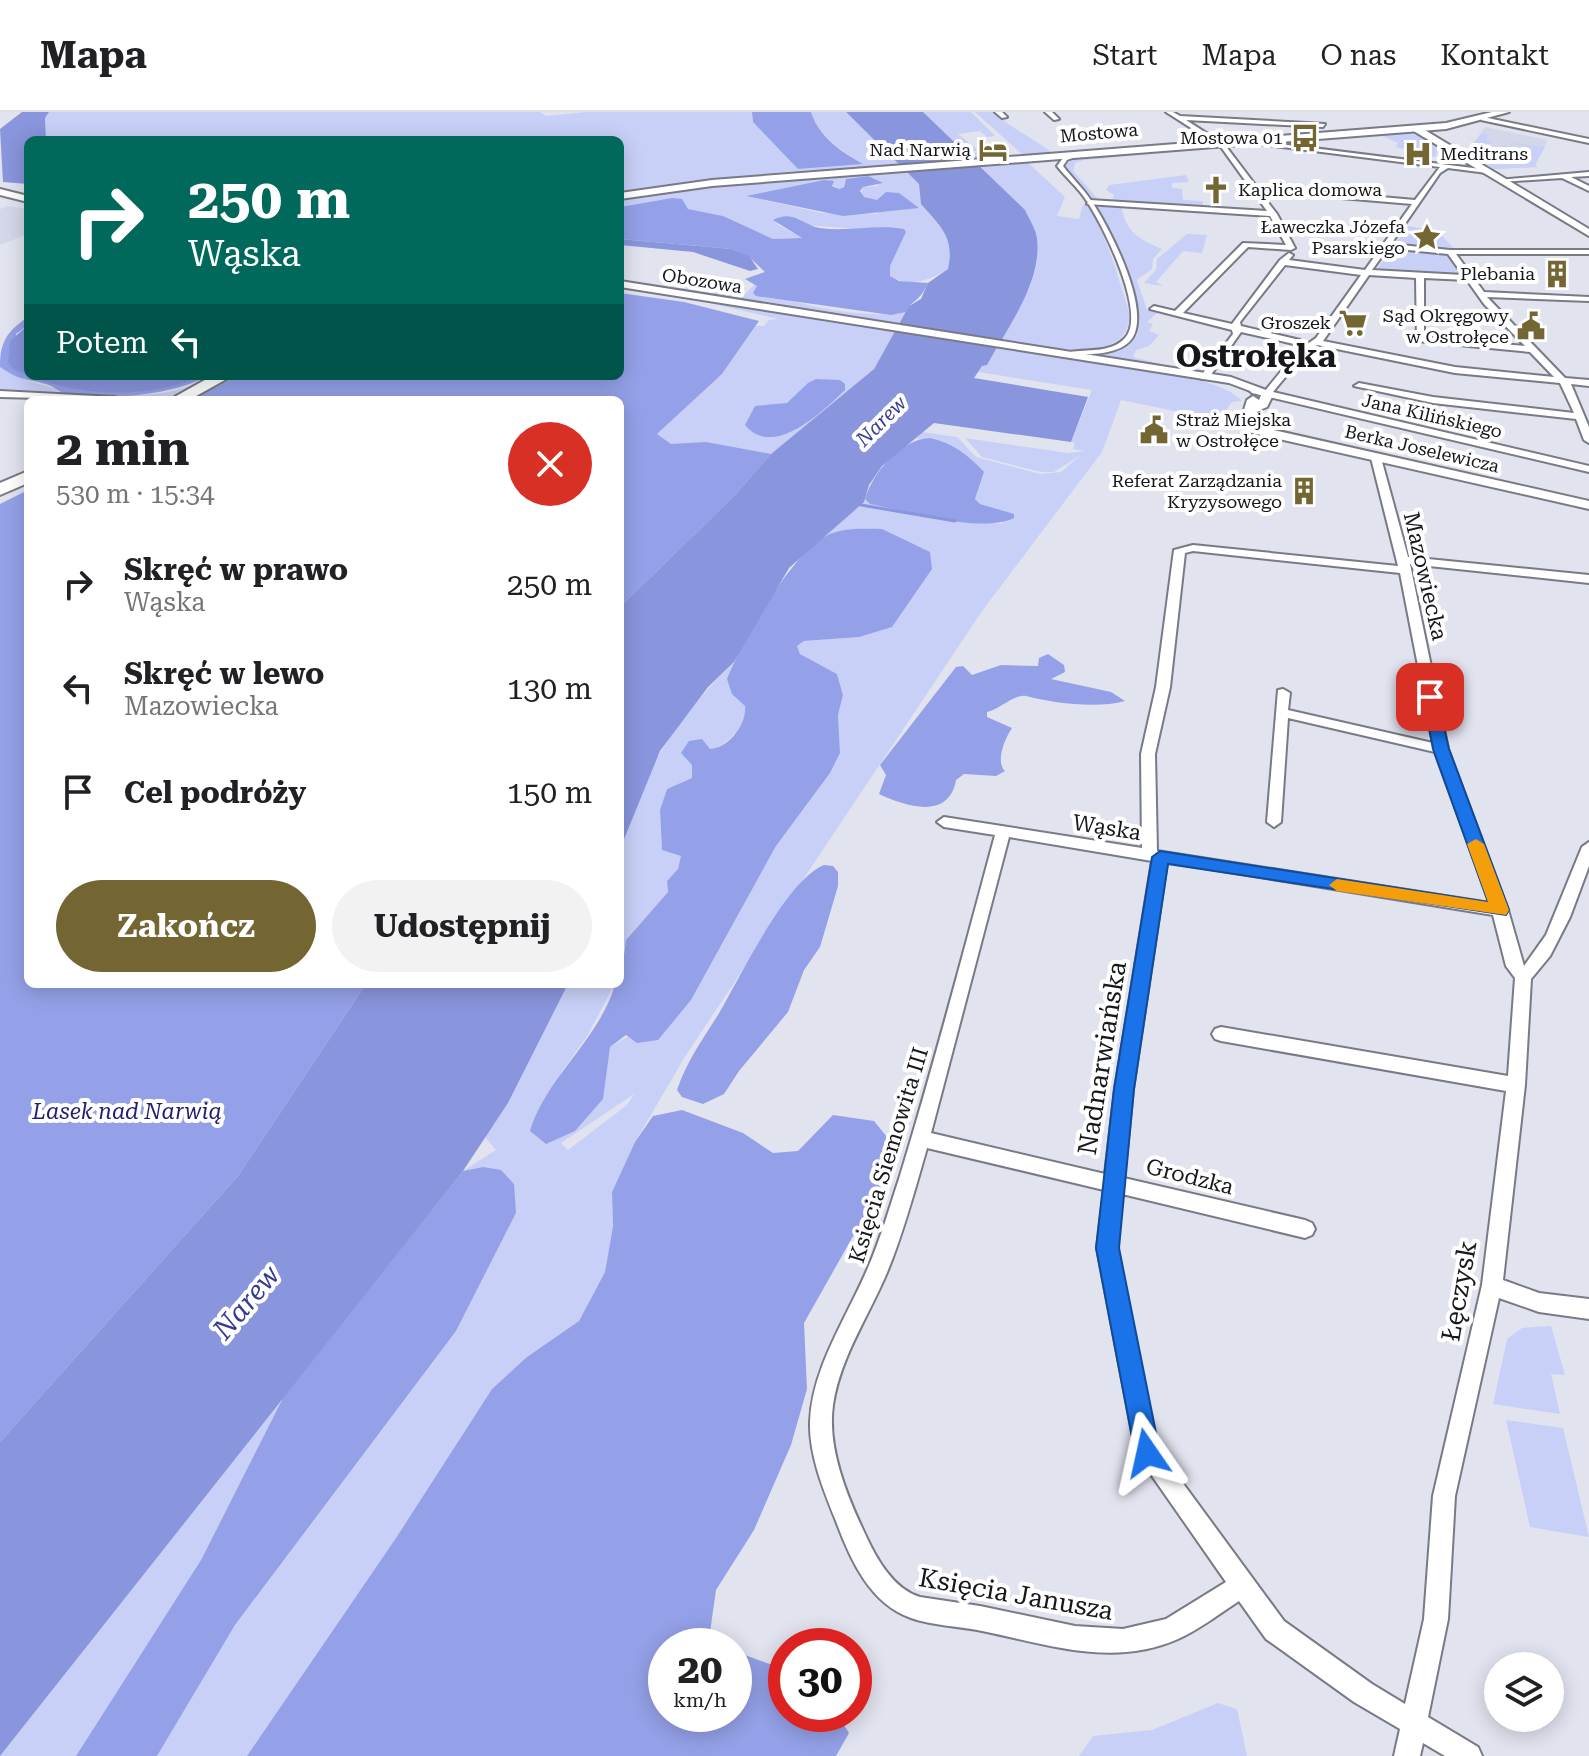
<!DOCTYPE html>
<html lang="pl">
<meta charset="utf-8">
<style>
:root{--surface:#fff;--page:#f2f2f2;--text:#202124;--muted:#757577;--line:#e0e0e0;--accent:#736633}
body{margin:0;font-family:"Roboto Serif",serif;background:var(--page);color:var(--text);height:100vh;display:flex;flex-direction:column;font-size:30px;white-space:nowrap}
*{box-sizing:border-box;margin:0}
p{font-size:26px;color:var(--muted)}
.icon{flex:none;width:44px;height:44px;fill:none;stroke:currentColor;stroke-width:2;stroke-linecap:round;stroke-linejoin:round}
.map{position:relative;flex:1;overflow:hidden}
.drawer{position:absolute;left:24px;top:284px;width:600px;height:592px;display:flex;flex-direction:column;background:var(--surface);border-radius:12px;box-shadow:0 4px 20px #0003}
.drawer>*{flex:none}
.banner{position:absolute;left:24px;top:24px;width:600px;height:244px;border-radius:12px;box-shadow:0 4px 20px #0003;background:#00695c;color:#fff;overflow:hidden}
.controls{position:absolute;left:1484px;top:1540px;display:grid;gap:16px}
.controls a{display:grid;place-items:center;width:80px;height:80px;border-radius:50%;background:var(--surface);box-shadow:0 4px 20px #0003;font-size:40px}
.speed{position:absolute;left:648px;top:1516px;display:flex;gap:16px;font-size:40px;font-weight:700;text-align:center}
.speed>*{display:grid;place-content:center;width:104px;height:104px;border-radius:50%;background:var(--surface);box-shadow:0 4px 20px #0003;line-height:1}
.speed small{font-size:20px;font-weight:400}
.speed .limit{border:12px solid #d22;background:#fff;color:#111}
.pin{position:absolute;display:grid;place-items:center;width:68px;height:68px;color:#fff;margin:-34px;border-radius:16px;box-shadow:0 4px 12px #0006}
.me{position:absolute;width:88px;margin:-44px;rotate:349deg;stroke-linejoin:round;filter:drop-shadow(0 0 6px #0008)}
.turn{display:flex;align-items:center;gap:28px;height:168px;padding:0 32px;font-size:36px}
.turn .icon{width:104px;height:104px;stroke-width:2.5}
.turn b{display:block;font-size:56px;line-height:68px}
.then{display:flex;align-items:center;height:76px;padding:0 32px;background:#0003;gap:16px;font-size:30px}
.round{display:grid;place-items:center;flex:none;width:84px;height:84px;border-radius:42px;background:var(--page)}
.head{display:flex;align-items:center;justify-content:space-between;height:136px;padding:0 32px}
h1{font-size:48px;font-weight:700;line-height:60px}
.cta{display:flex;gap:16px;margin-top:auto;padding:16px 32px}
.cta a{flex:1;height:92px;border-radius:48px;background:var(--accent);color:#fff;font-size:32px;font-weight:700;line-height:92px;text-align:center}
.cta a+a{background:var(--page);color:var(--text)}
ul{padding:0;list-style:none}
li{display:flex;align-items:center;gap:24px;height:104px;padding:0 32px}
li div{flex:1}
li b{display:block;font-size:30px}
li em{font-style:normal}
header{display:flex;align-items:center;gap:48px;box-sizing:border-box;height:112px;padding:0 40px;background:var(--surface);border-bottom:2px solid var(--line)}
header strong{font-size:38px}
nav{display:flex;gap:44px;margin-inline-start:auto;font-size:28px}
.map>svg:first-child{display:block}
.built{fill:#d3d7e9}
.green{fill:#c8d0f7;fill-rule:evenodd}
.forest{fill:#94a1e8}
.water{fill:#8995dc}
.lines{fill:none;stroke-linecap:round;stroke-linejoin:round}
.stream{stroke:#8995dc;stroke-width:3}
.pedestrian-casing{stroke:#787a85;stroke-width:4}
.minor-casing{stroke:#787a85;stroke-width:4}
.tertiary-casing{stroke:#787a85;stroke-width:4}
.primary-casing{stroke:#787a85;stroke-width:4}
.pedestrian{fill:#fff;fill-rule:evenodd}
.minor{fill:#fff;fill-rule:evenodd}
.tertiary{fill:#fff;fill-rule:evenodd}
.primary{fill:#fff;fill-rule:evenodd}
.route{fill:#1a73e8;stroke:#114b97;stroke-width:2}
.slow{fill:#f59e0b}
.labels{text-anchor:middle;stroke-width:8;stroke-linejoin:round;paint-order:stroke}
.far-street-label{font-size:18px;fill:#16171b;stroke:#fff}
.far-poi-label{font-size:18px;fill:#16171b;stroke:#fff;text-anchor:end}
.far-water-label{font-size:20px;font-style:italic;fill:#373c90;stroke:#fff}
.street-label{font-size:22px;fill:#16171b;stroke:#fff}
.park-label{font-size:22px;font-style:italic;fill:#201e70;stroke:#fff}
.near-street-label{font-size:26px;fill:#16171b;stroke:#fff}
.near-water-label{font-size:28px;font-style:italic;fill:#373c90;stroke:#fff}
.far-town-label{font-size:32px;font-weight:bold;fill:#16171b;stroke:#fff}
</style>
<header>
<strong>Mapa</strong>
<nav><a>Start</a><a>Mapa</a><a>O nas</a><a>Kontakt</a></nav>
</header>
<div class="map">
<svg width="1589" height="1644" viewBox="0 0 1589 1644">
<rect width="100%" height="100%" fill="#e1e3ef"/>
<g class="built">
<path d="M1485,15L1548,28L1535,53L1538,55L1495,57L1467,40Z"/>
<path d="M8,94L28,97V122L0,133V97Z"/>
</g>
<g class="green">
<path d="M49,0H540L546,4L586,0H752L753,10L798,57L861,51C840,37 819,25 811,0H846L900,53L783,60L620,82V28H46L45,6Z"/>
<path d="M923,0H971L995,24L987,25L980,19L958,22L978,38L969,41L980,40L986,47L973,48Z"/>
<path d="M975,0H996C1000,10 1039,30 1053,41L1024,44Z"/>
<path d="M1396,20L1418,23L1463,51L1446,52L1454,47L1441,42L1443,39L1439,37L1435,45L1396,35L1398,31L1378,22Z"/>
<path d="M1481,22H1489L1486,28L1492,30L1483,45L1494,53H1508L1494,46L1503,33H1507L1499,46L1525,50L1533,36L1506,30L1545,35L1535,53L1538,55L1495,57L1467,40Z"/>
<path d="M1212,34L1217,36L1084,48L1075,51L1073,59L1098,87L1112,89L1114,83L1106,78L1109,73L1186,63L1189,70L1172,71V76L1182,77L1183,88L1203,89V95L1093,89L1065,54L1073,45Z"/>
<path d="M1025,48L1065,85L1057,104L1079,107L1083,93L1087,91C1102,117 1112,143 1120,171C1123,182 1130,196 1129,208C1124,256 1032,232 1001,228L1031,172L977,52Z"/>
<path d="M904,58L919,72L921,92C940,114 955,125 948,157C931,168 909,176 890,164V154L906,120L775,111L802,126L773,127L723,104L688,97L672,86L620,95V87L705,74ZM868,64L879,74L863,75L861,83L878,102L822,101L746,84L824,68L839,77L844,74L846,67Z"/>
<path d="M1094,91L1121,93C1125,119 1139,128 1162,137L1153,147L1152,157L1137,168L1147,198L1157,201L1147,210L1153,212L1149,219L1159,223L1149,234L1136,238L1133,245L1193,260L1090,242C1105,240 1128,239 1136,225C1152,197 1109,117 1094,91Z"/>
<path d="M1408,114L1438,119L1454,137L1394,133Z"/>
<path d="M1187,122L1207,123L1202,141L1183,139L1156,170L1163,174L1144,171L1156,158L1157,147Z"/>
<path d="M1390,138L1449,143L1463,163L1377,157Z"/>
<path d="M630,169L680,176L681,171L746,181L755,172C786,194 869,208 906,200L899,212L621,170Z"/>
<path d="M684,185L896,217L874,257L771,342L756,361L671,332L657,322L722,262L756,214H764L769,208L778,207Z"/>
<path d="M998,233L1108,252L1114,256L1119,253C1150,259 1222,266 1242,289L1232,290L1219,308L1121,288L1102,340L982,499L686,943L635,1030L612,1080L613,1114L605,1160L579,1209L527,1245L492,1277L396,1426L247,1644H157L235,1513L456,1219L516,1101L483,1055L463,1059L496,1038L485,1025L508,991L568,872H615L587,924L560,962L606,954L610,935L691,888L776,734L830,661L840,641L838,603L843,582L837,562L800,542L797,534L804,529L859,525L846,418L825,424L865,387L870,392L1001,412L1013,402L980,392L975,387L984,361L930,326L916,327L922,320L957,325L976,345L1040,362L1061,360L1081,343L1054,360H1041L982,345L965,326L1068,341L1085,339L1073,337L1075,331L1071,330L1092,278L978,260ZM634,982L627,993L568,1038L561,1031Z"/>
<path d="M0,255C43,283 125,290 178,278C190,276 200,267 212,264L162,288L0,280Z"/>
<path d="M734,550C726,571 729,580 745,594C748,626 711,636 692,653V666L667,677L660,698L662,738L682,744L678,757L667,769L668,780L626,828L620,853C620,820 614,766 620,736C635,667 684,598 734,550Z"/>
<path d="M1551,1214L1565,1263L1551,1262L1560,1302L1493,1292L1507,1227L1522,1216Z"/>
<path d="M284,1284L201,1448L76,1644H0Z"/>
<path d="M1506,1308L1563,1316L1589,1425L1530,1415Z"/>
<path d="M1218,1591L1237,1597L1247,1644H1079L1093,1624L1152,1618Z"/>
</g>
<g class="forest">
<path d="M752,0H811C819,25 840,39 863,52L798,57L753,10Z"/>
<path d="M868,64L883,71L863,75L860,79L864,85L877,88L886,80L899,81L919,96L843,104L746,84L824,68L834,69L832,74L839,77L844,75L846,67Z"/>
<path d="M672,86L682,87L688,97L723,104L773,127L802,126L773,108C794,97 802,113 820,116C848,120 877,112 904,117L906,120L890,154V164L899,169L928,171C920,190 911,188 906,200L891,203L756,184L753,181L757,174L745,167L765,160L748,144L732,137L620,127V95Z"/>
<path d="M620,181L684,190L759,209L722,262L657,322L671,332L706,330L771,342L734,384L620,495V288H191L237,264H620Z"/>
<path d="M28,205V213L16,222L14,257C62,277 113,283 166,275C180,273 194,264 208,264C170,284 111,288 68,282C58,280 54,274 46,272C24,266 21,269 0,255C0,230 7,219 28,205Z"/>
<path d="M816,267L840,268L845,272V278C824,298 774,348 745,313L755,294L787,291L808,271Z"/>
<path d="M930,326C953,331 968,343 984,360L975,387L980,392L1014,402V406C981,422 907,399 870,392L865,387C873,360 901,327 930,326Z"/>
<path d="M28,378V872H366L238,1064L0,1330V392Z"/>
<path d="M882,417L930,440L932,457L892,515L859,525L804,529L797,534L800,542L837,562L843,583L838,603L840,641L830,661L776,734L691,888L658,928L637,931L626,923L610,935L603,987L575,1019L546,1032L530,1019C546,965 600,927 615,872H620L626,828L668,780L667,769L678,757L681,744L662,738L660,698L667,677L692,666V653L681,641L689,629L702,627L710,637C729,636 747,612 745,594L732,582L727,567C742,530 791,442 826,424C843,415 864,417 882,417Z"/>
<path d="M1048,542L1064,553L1065,560L1051,567L1111,580L1125,589C1096,597 1053,591 1026,584C1016,581 998,598 987,600V605L1012,616C1005,626 995,650 1005,659L996,664L964,662L956,668C949,708 907,695 879,682L886,663L880,653L956,555L963,554L972,563L1001,553L1038,554L1039,546Z"/>
<path d="M824,753L833,754L838,760V774L820,835L804,858L788,900L739,959L724,982L703,992L682,985L677,978C687,949 702,928 718,903C740,866 786,768 824,753Z"/>
<path d="M682,998L743,1021L773,1041L798,1039L833,1003L874,1009L900,1041L804,1211L807,1277L791,1333L754,1418L716,1478L710,1520L728,1534H666V1602H734V1539L786,1558V1602H837L849,1621L836,1644H247L396,1426L492,1277L527,1245L579,1209L605,1160L613,1114L612,1080L635,1030L653,1004Z"/>
<path d="M483,1055L501,1058L514,1072L516,1101L456,1219L235,1513L157,1644H76L201,1448L284,1284L463,1059Z"/>
</g>
<g class="water">
<path d="M22,0H49L45,6L46,28H28V72L3,70L0,17Z"/>
<path d="M846,0H923L1025,98C1029,107 1036,117 1037,127C1042,171 1007,216 987,253L982,254L974,266L1088,285L1071,330L934,311L882,354L869,373L864,390L789,456L734,550L708,575L660,639L620,737V495L734,384L771,342L874,257L909,194L921,187L928,171L948,157C955,125 940,114 921,92L919,72Z"/>
<path d="M620,127L732,137L749,144L758,157L750,159L693,140L620,133Z"/>
<path d="M28,213V263L13,257L8,250L10,229Z"/>
<path d="M31,264H201C153,287 79,285 31,264Z"/>
<path d="M366,872H568L508,991L463,1059L0,1644V1330L238,1064Z"/>
</g>
<g class="lines">
<path class="stream" d="M861,393L955,409"/>
<defs>
<path id="pedestrian" d="M1078,41L1080,43L1067,48L1063,54C1071,65 1082,75 1090,87C1108,112 1155,202 1130,229C1117,243 1090,242 1072,243L1069,241L1070,240C1087,237 1110,241 1124,227C1149,204 1102,111 1086,88C1078,75 1066,66 1057,54L1063,46Z"/>
<g id="minor">
<path d="M995,0H1002L1007,5L1002,6Z"/>
<path d="M1045,0H1052L1059,7L1054,8Z"/>
<path d="M1166,0H1173L1180,4L1325,12L1323,15L1186,8L1225,33L1256,74L1415,88L1440,55L1243,30L1241,27L1489,58L1487,61L1448,56L1440,61L1391,132L1450,138H1589V142H1456L1484,180L1589,185V189L1487,185L1565,266L1589,268V274L1571,272L1589,315V331L1584,328L1576,307L1433,291L1354,274L1359,271L1433,285L1574,301L1560,271L1455,261L1317,233L1305,241L1273,280L1589,354V360L1252,281L1250,279L1255,276L1265,279L1299,237L1294,232L1241,220L1208,267H1202L1200,265L1233,222L1232,218L1150,197L1154,194L1175,199L1243,131L1286,133L1270,104L1087,92L1090,88L1267,99L1221,35ZM1259,79L1412,92L1365,158L1289,148L1293,143L1289,141L1280,148L1232,212L1183,201L1248,135L1291,138L1295,136L1277,102ZM1388,136L1448,142L1463,163L1372,158ZM1285,153L1361,163L1316,226L1306,233L1300,228L1241,214L1240,210ZM1369,163L1416,166L1417,229L1530,240L1554,265L1455,255L1323,229ZM1424,166L1467,168L1484,192L1525,234L1424,225Z"/>
<path d="M1483,5L1589,27V31L1481,8Z"/>
<path d="M1589,60V64L1571,65L1589,74V79L1562,66L1501,70L1498,68Z"/>
<path d="M0,279L115,285L120,288L0,285Z"/>
<path d="M1376,343L1381,346L1408,445L1589,463V471L1410,452L1448,637L1508,798L1524,854L1546,823L1582,735L1589,730V754L1570,805L1550,844L1531,867L1525,973L1503,1168L1539,1181L1589,1187V1207L1539,1200L1499,1186L1455,1384L1448,1507L1428,1605L1478,1635L1482,1644H1445L1423,1631L1420,1644H1394L1400,1617L1354,1590L1266,1527L1239,1489C1219,1502 1200,1517 1178,1527C1113,1556 1047,1532 982,1519C959,1514 934,1514 911,1506C870,1492 850,1447 836,1409C824,1379 809,1343 810,1310C812,1256 846,1207 867,1158C880,1129 889,1097 899,1067C934,953 964,838 995,723L944,715L937,710L944,705L1142,736L1141,642L1156,575L1174,438L1193,433L1398,454L1371,346ZM1193,439L1400,461L1433,631L1288,598L1290,581L1283,577L1278,578L1267,710L1274,715L1281,710L1288,606L1435,640L1490,791L1157,739L1155,642L1170,575L1185,441ZM1009,725L1152,749L1115,977L1105,1062L931,1021ZM1167,750L1493,803L1506,854L1515,866L1508,964L1221,915L1215,917L1212,922L1215,927L1221,929L1506,979L1482,1173L1433,1384L1424,1507L1405,1592L1372,1572L1284,1509L1157,1336L1117,1136L1122,1082L1305,1126L1312,1123L1315,1117L1312,1111L1305,1108L1124,1066L1133,977ZM927,1036L1104,1078L1097,1136L1136,1341L1226,1470L1166,1507L1123,1517L1075,1514L980,1494L920,1485C893,1477 876,1446 865,1422C847,1384 827,1336 833,1293C840,1245 870,1202 888,1158C904,1119 915,1077 927,1036Z"/>
</g>
<g id="tertiary">
<path d="M1412,14H1418L1589,117V124L1412,18Z"/>
<path d="M620,169L1231,265L1274,281L1267,295L1255,300L1252,310L1256,314L1589,389V397L1248,320L1240,311L1247,288L1253,284L1259,288L1261,283L1229,271L620,175Z"/>
</g>
<g id="primary">
<path d="M1492,0H1509L1446,17L712,74L620,87V81L712,68L1446,11Z"/>
<path d="M0,77L28,84V90L0,83Z"/>
<path d="M212,264H232L189,288H169Z"/>
<path d="M28,359V371L0,383V371Z"/>
</g>
</defs>
<use href="#pedestrian" class="pedestrian-casing"/>
<use href="#minor" class="minor-casing"/>
<use href="#tertiary" class="tertiary-casing"/>
<use href="#primary" class="primary-casing"/>
<use href="#pedestrian" class="pedestrian"/>
<use href="#minor" class="minor"/>
<use href="#tertiary" class="tertiary"/>
<use href="#primary" class="primary"/>
</g>
<path class="route" d="M1430,580L1437,585L1449,637L1509,798L1506,803L1168,752L1134,977L1119,1136L1160,1341L1156,1350L1147,1354L1138,1350L1135,1341L1096,1136L1114,977L1152,745L1160,739L1488,790L1433,637L1423,585Z"/>
<path class="slow" d="M1476,727L1484,732L1509,798L1506,803L1337,779L1329,773L1337,767L1488,790L1467,732Z"/>
<defs>
<symbol id="bus-bare" viewBox="-9 -9 18 18"><path d="M-5-6H5V4H4V6H2V4H-2V6H-4V4H-5ZM-3.5-4V0h7V-4ZM-3.5 1.2v1.5H-2V1.2ZM2 1.2v1.5H3.5V1.2Z" fill="#736633" stroke="#fff" stroke-width="2.5" paint-order="stroke"/></symbol>
<symbol id="hotel-bare" viewBox="-9 -9 18 18"><path d="M-6-4.5h1.5V1H6V5H4.5V3h-9V5H-6ZM-4 0a1.8 1.8 0 1 1 3.6 0ZM.5 0V-2.5h3Q6-2.5 6 0Z" fill="#736633" stroke="#fff" stroke-width="2.5" paint-order="stroke"/></symbol>
<symbol id="hospital-bare" viewBox="-9 -9 18 18"><path d="M-5-5h3v3.5h4V-5h3V5h-3V1.5h-4V5h-3Z" fill="#736633" stroke="#fff" stroke-width="2.5" paint-order="stroke"/></symbol>
<symbol id="church-bare" viewBox="-9 -9 18 18"><path d="M-1.2-6h2.4v3.5h3.3v2.4h-3.3V6h-2.4V-.1h-3.3v-2.4h3.3Z" fill="#736633" stroke="#fff" stroke-width="2.5" paint-order="stroke"/></symbol>
<symbol id="sight-bare" viewBox="-9 -9 18 18"><path d="M0-6L1.8-2.2L6-1.7L2.9 1.2L3.7 5.4L0 3.3L-3.7 5.4L-2.9 1.2L-6-1.7L-1.8-2.2Z" fill="#736633" stroke="#fff" stroke-width="2.5" paint-order="stroke"/></symbol>
<symbol id="building-bare" viewBox="-9 -9 18 18"><path d="M-4-6H4V6H1V3H-1V6H-4ZM-2.5-4.3h1.7v1.8h-1.7ZM.8-4.3h1.7v1.8H.8ZM-2.5-1h1.7V.8h-1.7ZM.8-1h1.7V.8H.8Z" fill="#736633" stroke="#fff" stroke-width="2.5" paint-order="stroke"/></symbol>
<symbol id="supermarket-bare" viewBox="-9 -9 18 18"><path d="M-6-5.5h2.5l.6 2H6L4.5 2H-2.5L-4.4-4H-6ZM-1.5 3.2a1.3 1.3 0 1 0 .1 0ZM3 3.2a1.3 1.3 0 1 0 .1 0Z" fill="#736633" stroke="#fff" stroke-width="2.5" paint-order="stroke"/></symbol>
<symbol id="civic-bare" viewBox="-9 -9 18 18"><path d="M-.6-6.5H3V-4.5H.6V-3L4-1V1h2V6H-6V1h2V-1L-.6-3ZM-1.2 2.5V6h2.4V2.5Z" fill="#736633" stroke="#fff" stroke-width="2.5" paint-order="stroke"/></symbol>
</defs>
<g fill-rule="evenodd">
<use href="#bus-bare" x="1285" y="6" width="40" height="40"/>
<use href="#hotel-bare" x="973" y="18" width="40" height="40"/>
<use href="#hospital-bare" x="1398" y="22" width="40" height="40"/>
<use href="#church-bare" x="1196" y="58" width="40" height="40"/>
<use href="#sight-bare" x="1407" y="105" width="40" height="40"/>
<use href="#building-bare" x="1537" y="142" width="40" height="40"/>
<use href="#supermarket-bare" x="1333" y="191" width="40" height="40"/>
<use href="#civic-bare" x="1511" y="194" width="40" height="40"/>
<use href="#civic-bare" x="1134" y="298" width="40" height="40"/>
<use href="#building-bare" x="1284" y="359" width="40" height="40"/>
</g>
<g class="labels">
<g class="far-street-label">
<text transform="translate(1099 21) rotate(-5)" y="6">Mostowa</text>
<text transform="translate(702 169) rotate(9)" y="6">Obozowa</text>
<text transform="translate(1432 304) rotate(13)" y="6">Jana Kilińskiego</text>
<text transform="translate(1422 337) rotate(13)" y="6">Berka Joselewicza</text>
</g>
<g class="far-poi-label">
<text x="1283" y="32">Mostowa 01</text>
<text x="971" y="44">Nad Narwią</text>
<text x="1440" y="48" text-anchor="start">Meditrans</text>
<text x="1238" y="84" text-anchor="start">Kaplica domowa</text>
<text x="1405" y="121">Ławeczka Józefa<tspan x="1405" dy="21">Psarskiego</tspan></text>
<text x="1535" y="168">Plebania</text>
<text x="1509" y="210">Sąd Okręgowy<tspan x="1509" dy="21">w Ostrołęce</tspan></text>
<text x="1331" y="217">Groszek</text>
<text x="1176" y="314" text-anchor="start">Straż Miejska<tspan x="1176" dy="21">w Ostrołęce</tspan></text>
<text x="1282" y="375">Referat Zarządzania<tspan x="1282" dy="21">Kryzysowego</tspan></text>
</g>
<g class="far-water-label">
<text transform="translate(881 309) rotate(-45)" y="7">Narew</text>
</g>
<g class="street-label">
<text transform="translate(1426 464) rotate(77)" y="8">Mazowiecka</text>
<text transform="translate(1107 715) rotate(9)" y="8">Wąska</text>
<text transform="translate(888 1043) rotate(-73)" y="8">Księcia Siemowita III</text>
<text transform="translate(1190 1064) rotate(14)" y="8">Grodzka</text>
</g>
<g class="park-label">
<text x="127" y="1007">Lasek nad Narwią</text>
</g>
<g class="near-street-label">
<text transform="translate(1102 946) rotate(-81)" y="9">Nadnarwiańska</text>
<text transform="translate(1459 1179) rotate(-80)" y="9">Łęczysk</text>
<text transform="translate(1016 1482) rotate(10)" y="9">Księcia Janusza</text>
</g>
<g class="near-water-label">
<text transform="translate(246 1190) rotate(-50)" y="10">Narew</text>
</g>
<g class="far-town-label">
<text x="1256" y="255">Ostrołęka</text>
</g>
</g>
</svg>
<div class="controls">
<a><svg class="icon" aria-label="layers" viewBox="0 0 24 24"><path d="M12 4l9 5-9 5-9-5zM3 14l9 5 9-5"/></svg></a>
</div>
<div class="speed"><div>20<small>km/h</small></div><div class="limit">30</div></div>
<div class="pin" style="left:1430px;top:585px;background:#d93025"><svg class="icon" aria-label="arrive" viewBox="0 0 24 24"><path d="M6 21V4h12l-3 4 3 4H6"/></svg></div>
<svg class="me" style="left:1147px;top:1341px" viewBox="-20 -20 40 40"><path d="M0-17L14 15 0 8-14 15z" fill="#1a73e8" stroke="#fff" stroke-width="4"/></svg>
<div class="banner">
<div class="turn"><svg class="icon" aria-label="right" viewBox="0 0 24 24"><path d="M7 20v-9h11M14 6l5 5-5 5"/></svg><div><b>250 m</b>Wąska</div></div>
<div class="then">Potem<svg class="icon" aria-label="left" viewBox="0 0 24 24"><path d="M17 20v-9H6M10 6l-5 5 5 5"/></svg></div>
</div>
<section class="drawer">
<div class="head"><div><h1>2 min</h1><p>530 m · 15:34</p></div><a class="round" style="background:#d93025;color:#fff"><svg class="icon" aria-label="close" viewBox="0 0 24 24"><path d="M6 6l12 12M18 6L6 18"/></svg></a></div>
<ul>
<li><svg class="icon" aria-label="right" viewBox="0 0 24 24"><path d="M7 20v-9h11M14 6l5 5-5 5"/></svg><div><b>Skręć w prawo</b><p>Wąska</p></div><em>250 m</em></li>
<li><svg class="icon" aria-label="left" viewBox="0 0 24 24"><path d="M17 20v-9H6M10 6l-5 5 5 5"/></svg><div><b>Skręć w lewo</b><p>Mazowiecka</p></div><em>130 m</em></li>
<li><svg class="icon" aria-label="arrive" viewBox="0 0 24 24"><path d="M6 21V4h12l-3 4 3 4H6"/></svg><div><b>Cel podróży</b></div><em>150 m</em></li>
</ul>
<div class="cta"><a>Zakończ</a><a>Udostępnij</a></div>
</section>
</div>
